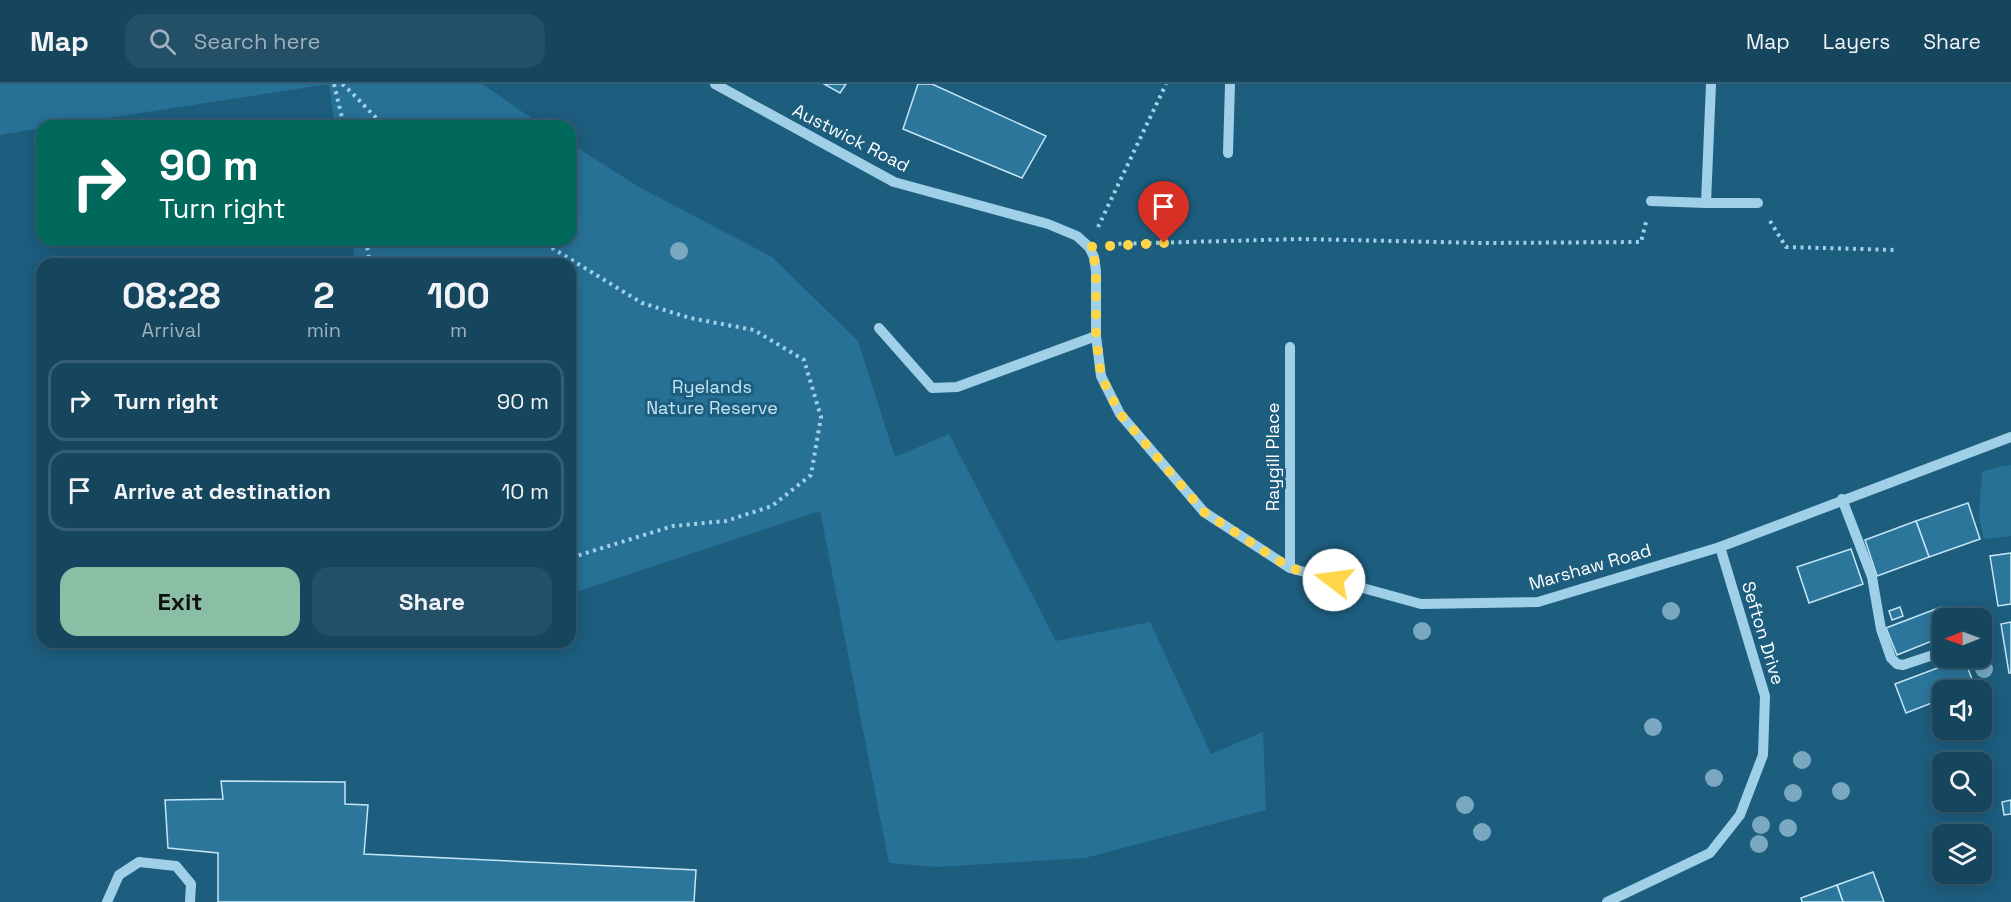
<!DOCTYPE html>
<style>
:root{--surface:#16465e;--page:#235067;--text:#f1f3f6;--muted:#9eb1bc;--line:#355e73;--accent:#8abfa5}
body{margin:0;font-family:"Space Grotesk",sans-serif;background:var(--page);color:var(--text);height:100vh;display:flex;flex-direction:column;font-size:22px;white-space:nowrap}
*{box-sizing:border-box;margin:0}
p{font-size:20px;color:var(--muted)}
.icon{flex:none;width:33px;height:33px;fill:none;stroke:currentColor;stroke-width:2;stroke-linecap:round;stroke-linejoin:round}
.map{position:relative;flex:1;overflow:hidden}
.drawer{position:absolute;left:36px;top:174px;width:540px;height:390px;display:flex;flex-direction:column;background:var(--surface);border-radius:18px;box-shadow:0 3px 15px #0003,0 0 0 2px var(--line)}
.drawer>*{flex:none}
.guide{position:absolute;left:36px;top:36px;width:540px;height:126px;border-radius:18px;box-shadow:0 3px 15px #0003,0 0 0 2px var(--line);background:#00695c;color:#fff;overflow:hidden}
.needle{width:39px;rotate:269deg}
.fabs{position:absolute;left:1932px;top:524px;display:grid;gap:12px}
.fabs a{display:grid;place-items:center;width:60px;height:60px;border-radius:12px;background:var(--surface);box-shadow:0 3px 15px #0003,0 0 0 2px var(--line);font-size:30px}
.pin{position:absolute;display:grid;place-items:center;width:51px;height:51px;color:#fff;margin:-62px -26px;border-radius:50% 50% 50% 0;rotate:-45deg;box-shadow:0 0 6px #0007}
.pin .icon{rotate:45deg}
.me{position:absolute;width:66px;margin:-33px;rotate:285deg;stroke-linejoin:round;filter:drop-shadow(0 0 4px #0008)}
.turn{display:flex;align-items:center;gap:21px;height:126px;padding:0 24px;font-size:27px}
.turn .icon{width:78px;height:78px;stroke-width:2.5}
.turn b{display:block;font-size:42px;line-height:51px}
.eta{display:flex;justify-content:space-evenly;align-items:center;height:102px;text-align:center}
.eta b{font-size:36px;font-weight:700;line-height:42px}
.primary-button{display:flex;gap:12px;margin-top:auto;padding:12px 24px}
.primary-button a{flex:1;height:69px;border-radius:18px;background:var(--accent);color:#111;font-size:24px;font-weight:700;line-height:69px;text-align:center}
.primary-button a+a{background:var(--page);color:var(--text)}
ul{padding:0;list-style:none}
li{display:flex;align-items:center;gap:18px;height:81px;margin:0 12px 9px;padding:0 12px;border:3px solid var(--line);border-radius:18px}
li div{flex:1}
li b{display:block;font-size:22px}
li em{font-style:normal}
header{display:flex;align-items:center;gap:36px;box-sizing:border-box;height:84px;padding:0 30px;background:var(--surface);border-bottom:2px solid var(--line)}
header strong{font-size:28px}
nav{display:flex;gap:33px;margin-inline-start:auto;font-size:21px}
.search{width:420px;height:54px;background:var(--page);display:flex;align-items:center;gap:15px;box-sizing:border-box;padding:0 21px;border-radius:18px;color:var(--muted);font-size:22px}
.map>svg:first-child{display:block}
.green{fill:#277196}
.building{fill:#2c769c;stroke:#c4e6f6;stroke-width:1.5}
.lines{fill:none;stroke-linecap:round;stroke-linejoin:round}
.path{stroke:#a0d0e8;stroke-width:4;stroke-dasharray:3 4.5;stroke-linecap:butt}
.minor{stroke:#a0d0e8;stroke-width:10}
.tree{fill:#79a8c0}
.route{stroke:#ffd54a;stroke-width:10;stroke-dasharray:0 18}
.labels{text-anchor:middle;stroke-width:6;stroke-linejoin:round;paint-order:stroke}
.street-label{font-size:18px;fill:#fff;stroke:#1d5d7e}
.park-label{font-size:18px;fill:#c4e6f6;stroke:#1d5d7e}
</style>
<header>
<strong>Map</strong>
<div class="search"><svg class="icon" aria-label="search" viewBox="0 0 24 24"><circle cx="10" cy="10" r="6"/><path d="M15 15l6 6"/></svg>Search here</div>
<nav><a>Map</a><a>Layers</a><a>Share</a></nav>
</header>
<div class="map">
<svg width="2011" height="818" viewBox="0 0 2011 818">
<rect width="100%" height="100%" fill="#1d5d7e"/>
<g class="green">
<path d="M0,0H482L543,42H335L329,0L57,42H42V44L0,51Z"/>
<path d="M570,59L639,103L772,173L858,257L895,373L949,350L1056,557L1150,538L1211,670L1263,648L1266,726L1085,774L937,783L889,779L820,427L570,510V180H355L352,156H570Z"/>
<path d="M2011,381V452L1984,455L1979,433L1982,388L2001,382Z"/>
</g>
<g class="building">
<path d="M824,0H846L840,9Z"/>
<path d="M918,0H932L1046,52L1022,94L903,45Z"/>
<path d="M1968,419L1980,455L1929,473L1916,437Z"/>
<path d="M1916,437L1929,473L1877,492L1865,456Z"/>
<path d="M1851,465L1863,500L1809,519L1797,483Z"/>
<path d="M2011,469V520L1998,522L1990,472Z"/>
<path d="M1900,523L1903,532L1892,536L1889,527Z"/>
<path d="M1941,523L1945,534H1942V553L1897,571L1886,544Z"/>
<path d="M2011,538V589H2009L2001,540Z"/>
<path d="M1964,574L1975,603L1967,606H1942V615L1906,629L1895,600Z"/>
<path d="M221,697L345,698V720L368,721L364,770L696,786L694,818H218V769L168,764L165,716L223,715Z"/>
<path d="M2011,716V730L2004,731L2002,718Z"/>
<path d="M1873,788L1884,818H1843L1837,801Z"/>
<path d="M1837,801L1843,818H1802L1801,814Z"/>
</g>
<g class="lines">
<g class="path">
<path d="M334,0L344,42"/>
<path d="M342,0C358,13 370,30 386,42"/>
<path d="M1770,137L1786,163L1896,166"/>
<path d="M1098,143L1166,0"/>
<path d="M366,156L370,180"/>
<path d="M539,156L642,219L690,234L754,246L804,276L821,333L811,391L772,422L726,437L673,442L570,474"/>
<path d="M1111,160L1300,155L1484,159L1641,158L1646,138"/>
</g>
<g class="minor">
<path d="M715,0L894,98L1048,140L1077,152L1089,163L1094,173L1096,187V252L1101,292L1120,330L1204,428L1290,484L1421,520L1538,518L1720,463L2011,353"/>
<path d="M1228,69L1230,0"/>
<path d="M1651,117L1706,119L1711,0"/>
<path d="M1706,119H1758"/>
<path d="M879,244L932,304L957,303L1096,252"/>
<path d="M1842,415L1872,493L1881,545L1891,574L1897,580L1903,581L1942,568"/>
<path d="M1290,484V263"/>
<path d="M107,818L119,791L139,778L176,782L191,800L190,818"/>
<path d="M1607,818L1710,769L1740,731L1763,671L1765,612L1720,463"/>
</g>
</g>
<g class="tree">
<circle cx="679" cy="167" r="9"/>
<circle cx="1671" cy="527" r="9"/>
<circle cx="1422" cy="547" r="9"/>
<circle cx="1984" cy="585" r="9"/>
<circle cx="1653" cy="643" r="9"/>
<circle cx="1802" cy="676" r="9"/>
<circle cx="1714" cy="694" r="9"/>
<circle cx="1841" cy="707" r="9"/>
<circle cx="1793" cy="709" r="9"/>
<circle cx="1465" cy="721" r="9"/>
<circle cx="1761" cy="741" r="9"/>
<circle cx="1788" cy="744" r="9"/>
<circle cx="1482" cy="748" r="9"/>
<circle cx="1759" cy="760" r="9"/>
</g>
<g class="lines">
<path class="route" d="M1164,159L1089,163L1094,173L1096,187V252L1101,292L1120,330L1204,428L1290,484L1334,496"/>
</g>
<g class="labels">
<g class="street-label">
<text transform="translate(851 54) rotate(27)" y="6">Austwick Road</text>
<text transform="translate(1273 373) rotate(-90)" y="6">Raygill Place</text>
<text transform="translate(1590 483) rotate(-16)" y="6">Marshaw Road</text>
<text transform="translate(1763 549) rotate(73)" y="6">Sefton Drive</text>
</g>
<g class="park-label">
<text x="712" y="309">Ryelands<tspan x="712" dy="21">Nature Reserve</tspan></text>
</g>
</g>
</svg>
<div class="fabs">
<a><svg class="needle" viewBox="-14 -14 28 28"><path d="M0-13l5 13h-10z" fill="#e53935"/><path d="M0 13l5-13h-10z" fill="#9eb1bc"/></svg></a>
<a><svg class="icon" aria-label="sound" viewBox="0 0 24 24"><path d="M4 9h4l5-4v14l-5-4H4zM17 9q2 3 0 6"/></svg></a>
<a><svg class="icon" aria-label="search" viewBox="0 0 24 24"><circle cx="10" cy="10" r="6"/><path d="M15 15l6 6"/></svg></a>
<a><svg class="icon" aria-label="layers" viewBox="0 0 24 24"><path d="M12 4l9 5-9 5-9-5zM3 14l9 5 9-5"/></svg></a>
</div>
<div class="pin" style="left:1164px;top:159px;background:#d93025"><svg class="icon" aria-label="arrive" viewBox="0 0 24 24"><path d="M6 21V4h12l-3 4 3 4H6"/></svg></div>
<svg class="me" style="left:1334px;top:496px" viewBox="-20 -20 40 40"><circle r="19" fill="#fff"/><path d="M0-13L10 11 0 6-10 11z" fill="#ffd54a"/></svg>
<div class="guide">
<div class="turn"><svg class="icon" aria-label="right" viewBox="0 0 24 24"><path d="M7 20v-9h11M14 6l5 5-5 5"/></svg><div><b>90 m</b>Turn right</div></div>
</div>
<section class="drawer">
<div class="eta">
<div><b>08:28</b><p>Arrival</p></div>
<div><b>2</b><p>min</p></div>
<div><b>100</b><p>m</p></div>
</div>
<ul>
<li><svg class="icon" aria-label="right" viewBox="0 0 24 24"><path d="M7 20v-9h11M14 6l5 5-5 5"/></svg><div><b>Turn right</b></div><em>90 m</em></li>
<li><svg class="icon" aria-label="arrive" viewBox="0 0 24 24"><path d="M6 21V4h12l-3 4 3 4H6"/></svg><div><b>Arrive at destination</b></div><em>10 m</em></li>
</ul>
<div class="primary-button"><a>Exit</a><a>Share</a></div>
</section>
</div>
